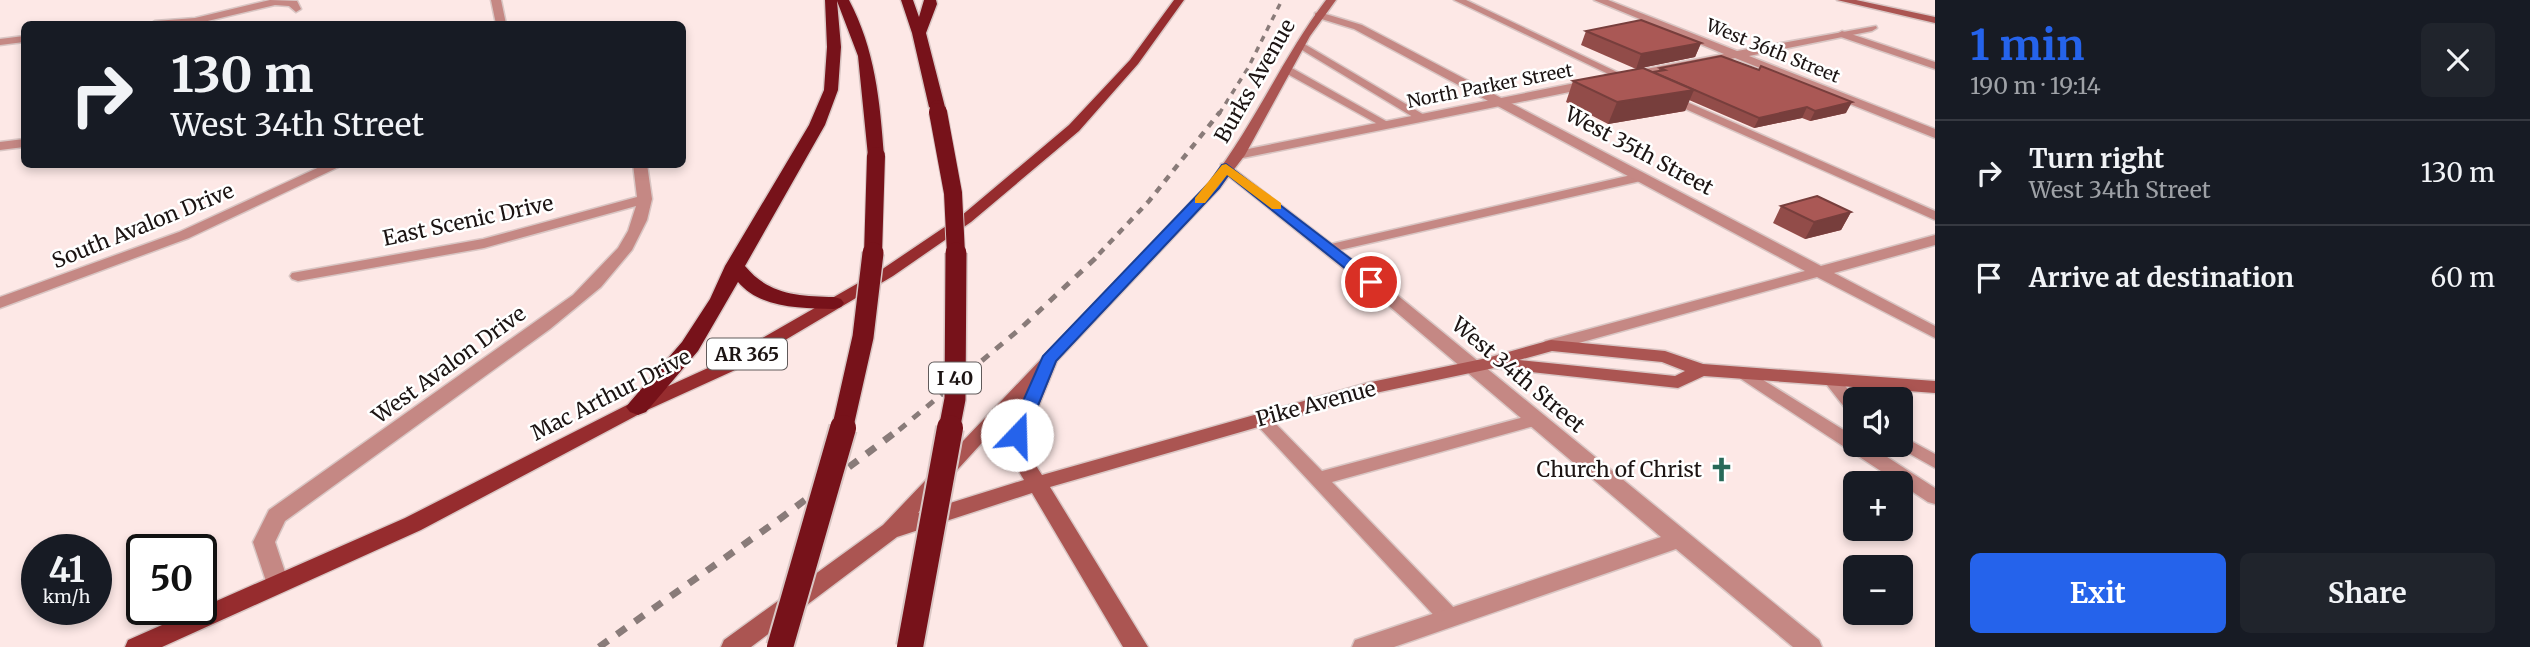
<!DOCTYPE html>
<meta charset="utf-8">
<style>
:root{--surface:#171b24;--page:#20242c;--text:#f1f3f6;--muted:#9ea1a6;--line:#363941;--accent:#2563eb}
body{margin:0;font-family:Merriweather,serif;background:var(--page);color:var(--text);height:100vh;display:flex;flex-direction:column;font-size:26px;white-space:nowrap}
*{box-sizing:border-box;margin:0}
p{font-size:23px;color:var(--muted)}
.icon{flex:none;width:38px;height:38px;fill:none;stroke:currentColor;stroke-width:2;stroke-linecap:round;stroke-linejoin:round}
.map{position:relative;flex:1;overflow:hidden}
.details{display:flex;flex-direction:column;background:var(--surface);width:595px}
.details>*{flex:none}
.banner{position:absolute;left:21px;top:21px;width:665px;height:147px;border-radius:10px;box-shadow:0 4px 10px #0003;background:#171b24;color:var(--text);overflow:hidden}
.tools{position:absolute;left:1843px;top:387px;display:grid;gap:14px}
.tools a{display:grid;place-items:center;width:70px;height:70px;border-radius:10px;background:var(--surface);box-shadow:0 4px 10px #0003;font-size:35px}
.speed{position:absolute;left:21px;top:534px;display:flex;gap:14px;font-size:35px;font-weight:700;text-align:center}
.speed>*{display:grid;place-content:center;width:91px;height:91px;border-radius:50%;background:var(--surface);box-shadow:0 4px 10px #0003;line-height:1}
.speed small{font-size:18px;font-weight:400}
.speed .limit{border:4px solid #111;border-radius:10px;background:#fff;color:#111}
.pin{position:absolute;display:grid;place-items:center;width:60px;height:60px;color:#fff;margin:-30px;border:4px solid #fff;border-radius:50%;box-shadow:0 2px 7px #0007}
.me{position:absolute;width:77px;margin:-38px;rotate:21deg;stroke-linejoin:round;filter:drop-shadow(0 0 5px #0008)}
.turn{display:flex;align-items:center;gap:24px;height:147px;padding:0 35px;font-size:32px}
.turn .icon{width:91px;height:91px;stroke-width:2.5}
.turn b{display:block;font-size:49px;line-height:60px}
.round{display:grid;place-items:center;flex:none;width:74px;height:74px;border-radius:10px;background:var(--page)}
.headline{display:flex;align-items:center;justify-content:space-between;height:119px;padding:0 35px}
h1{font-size:42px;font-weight:700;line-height:52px;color:var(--accent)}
.primary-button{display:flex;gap:14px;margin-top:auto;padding:14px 35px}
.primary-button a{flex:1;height:80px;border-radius:10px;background:var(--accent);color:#fff;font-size:28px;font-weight:700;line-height:80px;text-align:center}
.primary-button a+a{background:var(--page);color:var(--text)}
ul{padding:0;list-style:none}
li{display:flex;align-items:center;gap:21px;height:105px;padding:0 35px;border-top:2px solid var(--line)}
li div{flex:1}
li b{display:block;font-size:26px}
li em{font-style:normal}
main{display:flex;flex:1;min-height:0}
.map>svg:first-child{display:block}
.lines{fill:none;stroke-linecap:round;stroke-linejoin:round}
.service-casing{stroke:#d9c6c4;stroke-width:3}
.minor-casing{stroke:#d9c6c4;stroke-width:3}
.tertiary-casing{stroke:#d9c6c4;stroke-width:3}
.secondary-casing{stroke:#d9c6c4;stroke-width:3}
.primary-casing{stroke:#d9c6c4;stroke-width:3}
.motorway-casing{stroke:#d9c6c4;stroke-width:3}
.service{fill:#c58884;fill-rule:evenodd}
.minor{fill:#c58884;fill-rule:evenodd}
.tertiary{fill:#c58884;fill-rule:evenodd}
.secondary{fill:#ab5552;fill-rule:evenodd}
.primary{fill:#962c2e;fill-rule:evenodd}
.motorway{fill:#77121a;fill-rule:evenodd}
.rail-far3{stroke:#897b79;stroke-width:3.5;stroke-dasharray:6 6;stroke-linecap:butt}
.rail-far2{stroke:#897b79;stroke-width:4.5;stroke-dasharray:7 7;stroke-linecap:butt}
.rail-far1{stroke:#897b79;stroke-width:5;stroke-dasharray:9 9;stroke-linecap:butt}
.rail{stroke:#897b79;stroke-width:7;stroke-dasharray:11 11;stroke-linecap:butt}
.motorway-bridge-far3-casing{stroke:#d9c6c4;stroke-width:17;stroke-linecap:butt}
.motorway-bridge-far2-casing{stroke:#d9c6c4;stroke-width:20;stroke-linecap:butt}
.motorway-bridge-far1-casing{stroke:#d9c6c4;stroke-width:24;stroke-linecap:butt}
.motorway-bridge-casing{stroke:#d9c6c4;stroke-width:30;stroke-linecap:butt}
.motorway-bridge-far3{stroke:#77121a;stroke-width:14}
.motorway-bridge-far2{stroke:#77121a;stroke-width:18}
.motorway-bridge-far1{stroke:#77121a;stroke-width:21}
.motorway-bridge{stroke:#77121a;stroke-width:26}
.wall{fill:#924c49}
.shaded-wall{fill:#773e3c}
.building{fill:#aa5855;stroke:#773e3c;stroke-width:2}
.route{fill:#2563eb;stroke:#184099;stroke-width:2}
.slow{fill:#f59e0b}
.labels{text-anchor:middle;stroke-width:5;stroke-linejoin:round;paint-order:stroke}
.far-street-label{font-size:18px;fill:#1c1413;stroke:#fff}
.shield{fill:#fff;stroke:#605a5a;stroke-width:2}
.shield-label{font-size:19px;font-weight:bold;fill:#1c1413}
.street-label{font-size:21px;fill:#1c1413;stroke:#fff}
.poi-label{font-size:21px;fill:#1c1413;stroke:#fff;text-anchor:end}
</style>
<main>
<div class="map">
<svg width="1935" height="647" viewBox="0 0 1935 647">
<rect width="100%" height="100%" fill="#fde8e6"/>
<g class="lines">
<defs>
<g id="service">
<path d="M1454,0H1466L1636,81L1627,83Z"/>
<path d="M1842,31L1935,62V69L1838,36L1837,34Z"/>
<path d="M1301,42L1426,116L1428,118L1422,121L1418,120L1297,47V43Z"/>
<path d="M1282,67H1290L1393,125L1391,127H1383L1282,71Z"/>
<path d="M1663,95H1671L1935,211V220L1663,99Z"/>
<path d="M1640,173L1645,174V180L1331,252L1324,248L1331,244Z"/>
<path d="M1744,368L1855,437V444H1867L1935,488V504L1928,502L1738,377L1736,373L1738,369Z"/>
<path d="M1831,375L1837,376L1856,399L1855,415L1849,413L1823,380Z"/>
<path d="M1261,413L1267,415L1322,471L1535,414L1541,416L1544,420L1541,424L1332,482L1458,612L1461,618L1458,624L1450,627L1442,624L1255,423L1252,419L1255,415Z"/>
<path d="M1900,435L1935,454V468L1894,445L1900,444Z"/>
</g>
<g id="minor">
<path d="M270,0L297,1L301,9L296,12L289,6L275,5L195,24H150L155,21L195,18Z"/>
<path d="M491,0H501L506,24H496Z"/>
<path d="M1594,0H1608L1737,51L1876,26L1877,28L1872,31L1749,56L1935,129V138L1735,58L1625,79V73L1724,54Z"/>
<path d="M24,36V42L0,45V39Z"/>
<path d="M1595,79L1599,80V86L1238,159L1231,155L1238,151Z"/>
<path d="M24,139V147L0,150V142Z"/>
<path d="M1226,163L1380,281L1819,640L1822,647H1793L1676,549L1394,647H1352L1355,640L1661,537L1368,288L1221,170V164Z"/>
<path d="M326,164H345L189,238L0,308V297L179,232Z"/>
<path d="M633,164H647L652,199L647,220L632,250L601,287L550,329L285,521L275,542L289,584L285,590L277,593L269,590L253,542L269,510L573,295L618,248L628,231L636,206L484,248L298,281L292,279L290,276L292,273L483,239L637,197Z"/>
</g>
<path id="tertiary" d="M1319,12L1362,25L1821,266L1935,235V245L1834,273L1935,326V338L1817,277L1557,349H1545L1542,345L1545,341L1805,271L1354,29L1315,17V13Z"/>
<g id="secondary">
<path d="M1326,0H1336L1310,36L1245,155L1219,189L1057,361L1027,435L1031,458L1042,475L1371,382L1487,358L1551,340L1665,351L1703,364L1935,381V393L1704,376L1678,388L1494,368L1380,392L1050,487L1148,647H1123L1032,493L897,537L751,647H721L724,640L883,525L1209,183C1254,126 1282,58 1326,0ZM1552,351L1662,362L1685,371L1675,376L1519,360ZM1020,401C1005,436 1004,447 1024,480L918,513Z"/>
<path d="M1837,0H1856L1935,17V23Z"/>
</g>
<path id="primary" d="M1174,0H1184L1138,64L1079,131L971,222L893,276L733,371L645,411L421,530L162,647H125L128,640L405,518L631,403L719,363L881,270L961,216L1069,125L1130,60Z"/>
<g id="motorway">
<path d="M825,0H849C875,49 880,101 884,156L876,161L868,156L858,56L837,1L841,47L838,90L825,125L745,266C769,295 798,296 834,297L841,299L844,303L841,307L834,309C801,308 761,309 738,282L698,351L646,412L638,415L630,412L626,407L630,402L682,342L710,299L725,266L809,125L824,90L827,47Z"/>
<path d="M901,0H913L919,17L924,0H936L937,4L926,33L945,107L942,110L937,112L929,107L912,33Z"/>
</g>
</defs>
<use href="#service" class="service-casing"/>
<use href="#minor" class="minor-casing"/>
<use href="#tertiary" class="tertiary-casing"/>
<use href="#secondary" class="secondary-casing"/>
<use href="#primary" class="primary-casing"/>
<use href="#motorway" class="motorway-casing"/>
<use href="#service" class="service"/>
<use href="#minor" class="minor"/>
<use href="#tertiary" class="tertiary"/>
<use href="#secondary" class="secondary"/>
<use href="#primary" class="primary"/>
<use href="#motorway" class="motorway"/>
<path class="rail-far3" d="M1219,114L1248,68L1282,0"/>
<path class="rail-far2" d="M1099,254L1149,201L1220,112"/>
<path class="rail-far1" d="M899,430L1021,328L1101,253"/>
<path class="rail" d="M599,647L777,521L901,428"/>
<defs>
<path id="motorway-bridge-far3" d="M937,107L938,114"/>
<g id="motorway-bridge-far2">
<path d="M938,112L953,193L956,254"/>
<path d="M873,254L876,156"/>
</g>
<g id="motorway-bridge-far1">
<path d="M842,430L863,337L873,253"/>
<path d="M949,430L955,399L956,253"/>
</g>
<g id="motorway-bridge">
<path d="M780,647L843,428"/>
<path d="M910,647L950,428"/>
</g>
</defs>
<use href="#motorway-bridge-far3" class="motorway-bridge-far3-casing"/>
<use href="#motorway-bridge-far2" class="motorway-bridge-far2-casing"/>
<use href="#motorway-bridge-far1" class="motorway-bridge-far1-casing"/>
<use href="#motorway-bridge" class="motorway-bridge-casing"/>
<use href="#motorway-bridge-far3" class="motorway-bridge-far3"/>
<use href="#motorway-bridge-far2" class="motorway-bridge-far2"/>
<use href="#motorway-bridge-far1" class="motorway-bridge-far1"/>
<use href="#motorway-bridge" class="motorway-bridge"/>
</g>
<g class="wall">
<path d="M1586,31L1701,43L1695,57L1636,69L1581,45Z"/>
<path d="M1660,68L1846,113L1810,121L1802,118L1754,128L1689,100L1685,111L1608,124L1566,102L1573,81L1653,72L1658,71Z"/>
<path d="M1781,206L1851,212L1841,230L1805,239L1773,223Z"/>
</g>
<g class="shaded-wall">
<path d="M1701,43L1695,57L1636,69L1641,54Z"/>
<path d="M1694,90L1685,111L1608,124L1617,102Z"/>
<path d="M1852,102L1846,113L1810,121L1815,111Z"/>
<path d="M1807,107L1802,118L1754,128L1759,118Z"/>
<path d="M1851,212L1841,230L1805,239L1814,222Z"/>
</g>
<g class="building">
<path d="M1641,20L1701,43L1641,54L1586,31Z"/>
<path d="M1721,56L1759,70L1761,66L1852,102L1815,111L1807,107L1759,118L1653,72L1665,70L1660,68Z"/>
<path d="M1643,68L1694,90L1617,102L1573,81Z"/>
<path d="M1817,196L1851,212L1814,222L1781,206Z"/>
</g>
<path class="route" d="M1226,164L1377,279L1379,282L1377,285H1366L1228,175L1219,188L1056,361L1026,435L1023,439H1010L1008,435L1043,356L1209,183L1222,165Z"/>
<path class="slow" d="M1226,164L1281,203V209H1272L1227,175L1205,203H1195V198L1222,165Z"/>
<defs>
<symbol id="church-bare" viewBox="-9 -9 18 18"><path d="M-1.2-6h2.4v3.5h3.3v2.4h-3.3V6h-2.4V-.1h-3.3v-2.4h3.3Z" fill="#286958" stroke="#fff" stroke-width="2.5" paint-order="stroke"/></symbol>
</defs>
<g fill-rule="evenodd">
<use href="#church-bare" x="1704" y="452" width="35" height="35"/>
</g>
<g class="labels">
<g class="far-street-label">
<text transform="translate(1773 51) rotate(22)" y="6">West 36th Street</text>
<text transform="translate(1490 86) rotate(-11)" y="6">North Parker Street</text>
</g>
<g class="shield">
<rect x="707" y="338.5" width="80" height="31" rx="5"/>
<rect x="929" y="362.5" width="52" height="31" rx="5"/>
</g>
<g class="shield-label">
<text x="747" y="361">AR 365</text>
<text x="955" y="385">I 40</text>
</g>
<g class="street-label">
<text transform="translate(1255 81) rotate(-60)" y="7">Burks Avenue</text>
<text transform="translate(1639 151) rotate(28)" y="7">West 35th Street</text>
<text transform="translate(468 221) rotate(-12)" y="7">East Scenic Drive</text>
<text transform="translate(143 226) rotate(-22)" y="7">South Avalon Drive</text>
<text transform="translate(449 365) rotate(-36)" y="7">West Avalon Drive</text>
<text transform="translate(1518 375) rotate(40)" y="7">West 34th Street</text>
<text transform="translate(611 395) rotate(-27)" y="7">Mac Arthur Drive</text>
<text transform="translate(1316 404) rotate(-15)" y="7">Pike Avenue</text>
</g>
<g class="poi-label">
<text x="1702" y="477">Church of Christ</text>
</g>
</g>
</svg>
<div class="tools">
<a><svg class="icon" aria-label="sound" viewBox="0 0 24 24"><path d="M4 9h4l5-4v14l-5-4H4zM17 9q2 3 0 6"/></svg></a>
<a>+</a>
<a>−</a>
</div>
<div class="speed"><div>41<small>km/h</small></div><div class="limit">50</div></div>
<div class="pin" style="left:1371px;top:282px;background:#d93025"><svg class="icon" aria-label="arrive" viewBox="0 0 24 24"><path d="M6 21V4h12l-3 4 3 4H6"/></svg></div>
<svg class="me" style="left:1017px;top:435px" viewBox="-20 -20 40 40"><circle r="19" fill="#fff"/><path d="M0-13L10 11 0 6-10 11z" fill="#2563eb"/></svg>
<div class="banner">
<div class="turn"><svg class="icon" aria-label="right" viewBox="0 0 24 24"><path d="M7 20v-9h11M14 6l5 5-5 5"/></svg><div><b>130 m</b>West 34th Street</div></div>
</div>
</div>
<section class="details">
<div class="headline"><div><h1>1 min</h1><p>190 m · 19:14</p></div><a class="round"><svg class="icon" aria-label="close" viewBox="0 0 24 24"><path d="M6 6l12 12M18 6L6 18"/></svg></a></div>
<ul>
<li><svg class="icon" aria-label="right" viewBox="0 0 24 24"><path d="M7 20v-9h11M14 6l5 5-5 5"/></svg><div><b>Turn right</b><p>West 34th Street</p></div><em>130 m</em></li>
<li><svg class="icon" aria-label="arrive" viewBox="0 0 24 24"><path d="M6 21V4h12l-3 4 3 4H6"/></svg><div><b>Arrive at destination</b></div><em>60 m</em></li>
</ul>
<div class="primary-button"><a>Exit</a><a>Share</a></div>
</section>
</main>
